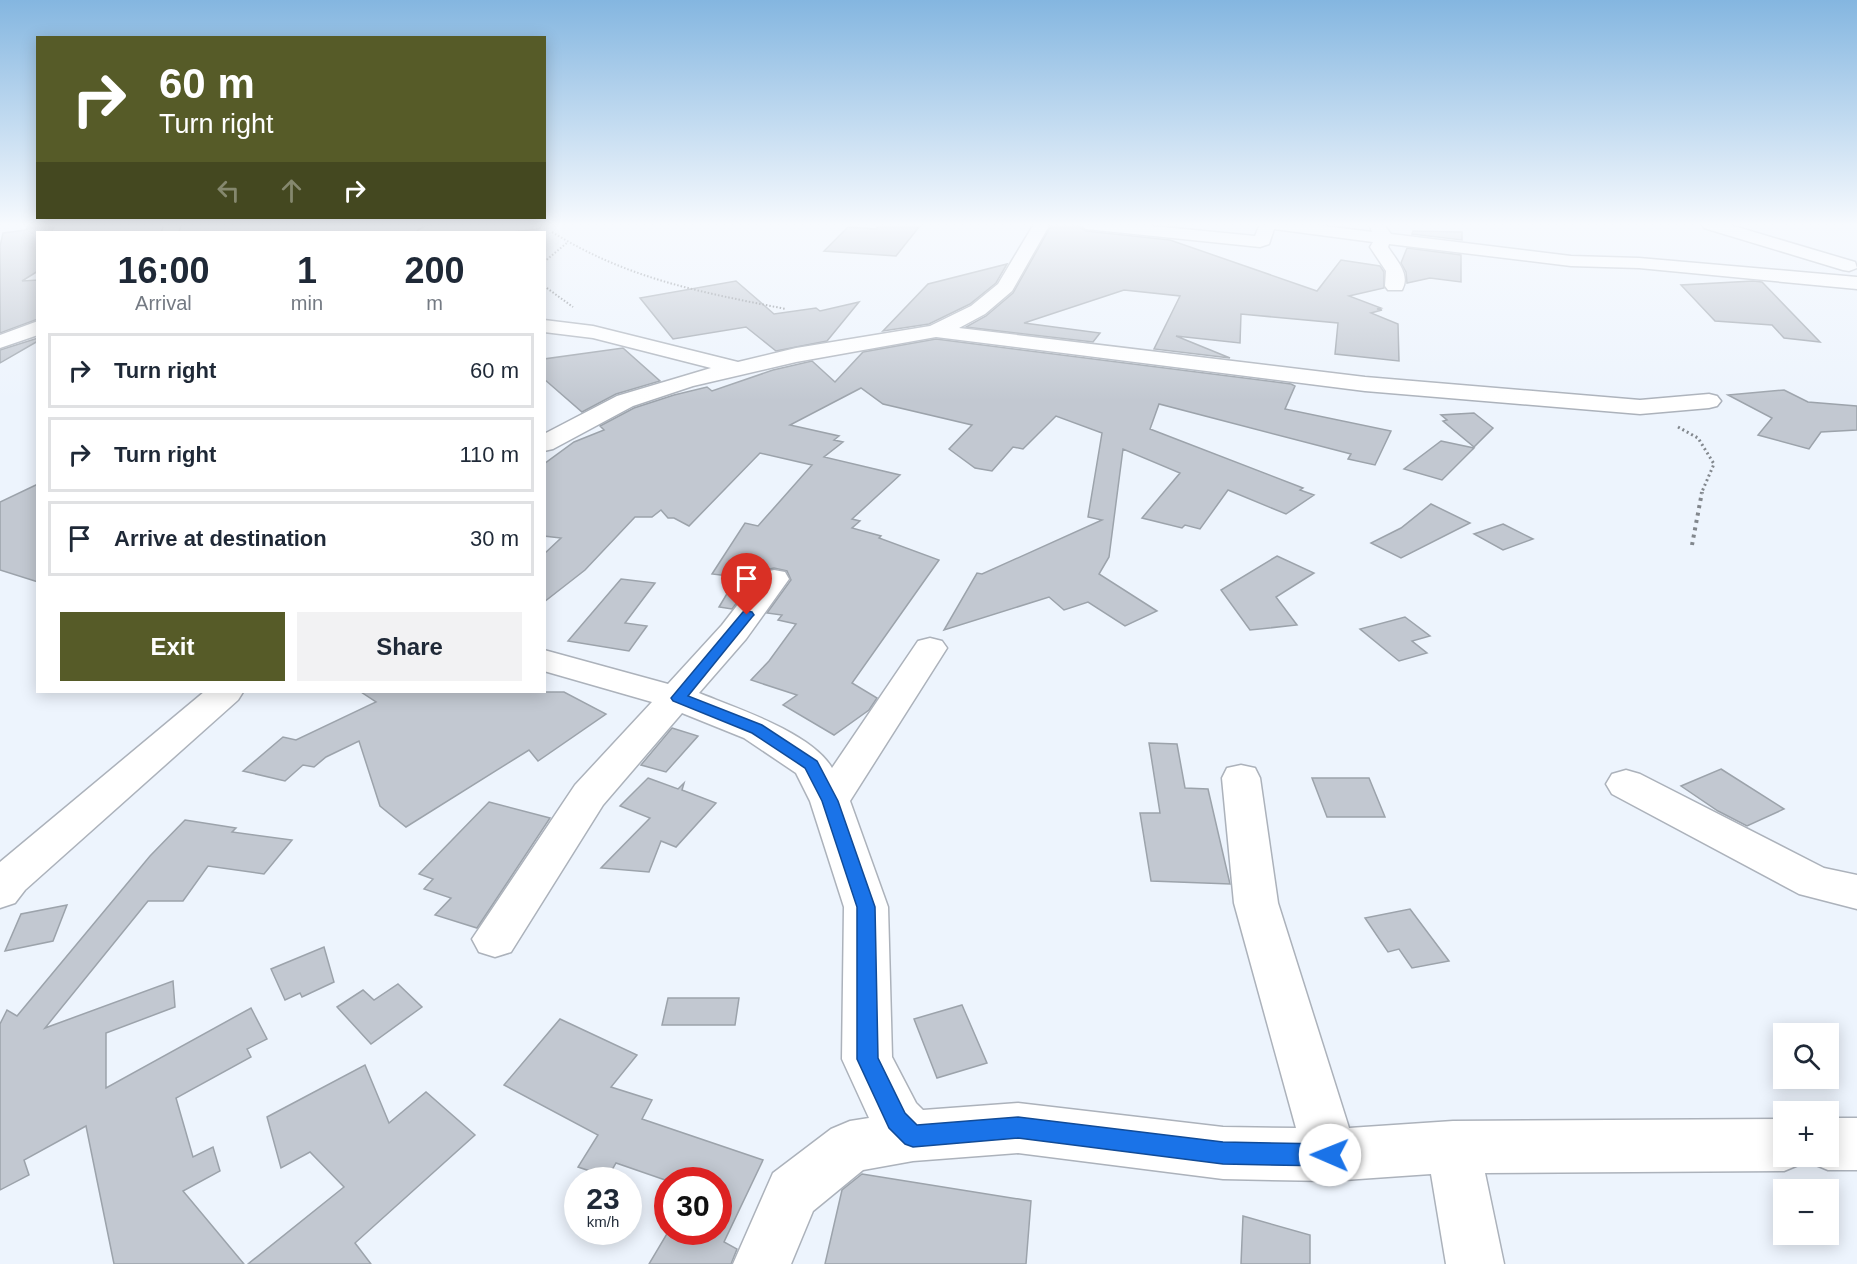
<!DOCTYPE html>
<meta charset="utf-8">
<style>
:root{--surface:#fff;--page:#f2f2f3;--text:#1f2937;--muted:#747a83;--line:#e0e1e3;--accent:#565b28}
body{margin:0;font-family:Arial,sans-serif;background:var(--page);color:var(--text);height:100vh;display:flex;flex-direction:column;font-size:22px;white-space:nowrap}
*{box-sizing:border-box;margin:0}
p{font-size:20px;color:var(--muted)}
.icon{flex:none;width:33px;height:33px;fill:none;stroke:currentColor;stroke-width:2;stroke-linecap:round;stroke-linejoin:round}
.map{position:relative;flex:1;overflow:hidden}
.drawer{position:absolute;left:36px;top:231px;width:510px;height:462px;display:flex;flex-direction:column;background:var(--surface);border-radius:0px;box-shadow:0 3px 15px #0003}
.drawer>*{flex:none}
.guide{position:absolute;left:36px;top:36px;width:510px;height:183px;border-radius:0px;box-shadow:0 3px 15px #0003;background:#565b28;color:#fff;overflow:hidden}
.fabs{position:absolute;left:1773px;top:1023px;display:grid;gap:12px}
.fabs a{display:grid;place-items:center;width:66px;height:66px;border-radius:0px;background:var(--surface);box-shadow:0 3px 15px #0003;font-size:30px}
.speed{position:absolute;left:564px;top:1167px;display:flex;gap:12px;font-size:30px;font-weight:700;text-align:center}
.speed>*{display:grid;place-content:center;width:78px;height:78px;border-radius:50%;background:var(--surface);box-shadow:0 3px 15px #0003;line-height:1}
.speed small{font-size:15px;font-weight:400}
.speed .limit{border:9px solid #d22;background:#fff;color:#111}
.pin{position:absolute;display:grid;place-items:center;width:51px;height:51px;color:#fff;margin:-62px -26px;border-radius:50% 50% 50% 0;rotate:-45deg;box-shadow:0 0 6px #0007}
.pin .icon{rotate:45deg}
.me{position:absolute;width:66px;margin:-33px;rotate:271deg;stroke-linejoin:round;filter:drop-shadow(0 0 4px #0008)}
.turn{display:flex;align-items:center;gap:21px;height:126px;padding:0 24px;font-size:27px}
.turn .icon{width:78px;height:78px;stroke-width:2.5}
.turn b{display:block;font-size:42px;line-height:51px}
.lanes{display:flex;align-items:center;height:57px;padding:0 24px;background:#0003;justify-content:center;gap:30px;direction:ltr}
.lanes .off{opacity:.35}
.eta{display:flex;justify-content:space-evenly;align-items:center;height:102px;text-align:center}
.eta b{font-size:36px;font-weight:700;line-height:42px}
.cta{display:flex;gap:12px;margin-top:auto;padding:12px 24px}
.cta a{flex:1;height:69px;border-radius:0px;background:var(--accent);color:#fff;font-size:24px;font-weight:700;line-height:69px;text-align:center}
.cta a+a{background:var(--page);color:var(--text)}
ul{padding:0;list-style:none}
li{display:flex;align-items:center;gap:18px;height:75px;margin:0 12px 9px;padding:0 12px;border:3px solid var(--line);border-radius:0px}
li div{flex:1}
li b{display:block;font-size:22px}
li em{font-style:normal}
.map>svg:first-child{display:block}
.building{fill:#c2c8d1;stroke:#9ca3ab;stroke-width:1.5}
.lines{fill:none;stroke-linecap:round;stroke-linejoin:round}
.minor-casing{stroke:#acb2bb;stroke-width:3}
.path-far2{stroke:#82878d;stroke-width:2;stroke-dasharray:1.5 2;stroke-linecap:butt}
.path-far1{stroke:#82878d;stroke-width:3;stroke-dasharray:2 3;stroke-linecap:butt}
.path{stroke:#82878d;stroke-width:4;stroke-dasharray:3 4.5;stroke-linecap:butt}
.minor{fill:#fff;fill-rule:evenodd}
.route{fill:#1a73e8;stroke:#114b97;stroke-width:1.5}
</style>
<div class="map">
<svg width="1857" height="1264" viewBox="0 0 1857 1264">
<rect width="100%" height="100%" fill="#edf4fd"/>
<g class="building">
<path d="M31,224H56L51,232H38V271L22,281L38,280V319L0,333V246L3,233L26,230Z"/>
<path d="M1052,224H1076L1086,231L1170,240L1317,291L1341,260L1380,266L1384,272V288L1349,296L1381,308L1377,309L1382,310L1371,313L1398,324L1399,361L1335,354L1338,323L1241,314L1240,343L1176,336L1230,358L1154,349L1180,296L1124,290L1024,323L1100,333L1093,342L966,327L986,316L1013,293Z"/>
<path d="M848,227L877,229V227H919L896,256L824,251Z"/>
<path d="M1413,231L1462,232V240L1412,234Z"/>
<path d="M1407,248L1461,255V282L1430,278L1407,283L1406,272L1401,263Z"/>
<path d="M1007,264L996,283L970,304L929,324L883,331L928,284Z"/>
<path d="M736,281L774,314L816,308L820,311L859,302L827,341L776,351L746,327L673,339L640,298Z"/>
<path d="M1753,281L1762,282L1820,342L1784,338L1772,325L1715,321L1681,285Z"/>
<path d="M38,338V341L0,363V350Z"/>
<path d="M936,339L1291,384L1295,386L1285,409L1391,431L1375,465L1348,459L1351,454L1159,404L1150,429L1303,488L1300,490L1314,495L1286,514L1228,490L1200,529L1185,525L1182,528L1142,518L1180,473L1123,449L1109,557L1099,574L1157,611L1125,626L1088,602L1064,610L1049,597L944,630L977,573L982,574L1102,520L1088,517L1102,433L1056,416L1023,449L1013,447L992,471L975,468L949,449L972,425L883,404L861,388L790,425L839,436L834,440L843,442L824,457L900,475L852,519L860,521L852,528L881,536L879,538L939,560L852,683L877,698L869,710L834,735L783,705L797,695L751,680L769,661L796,624L778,620L782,615L767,613L791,580L787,571L774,568L761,571L732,609L719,607L737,577L712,574L745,523L758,526L812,465L760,453L689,526L674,518H668L661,510L652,517H635L585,570L544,602V554L561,538L544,536V464L574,442L604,430L600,426L634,408L674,395L707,387L712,391L773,370L812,361L835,382L863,352Z"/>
<path d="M623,348L660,381L616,394L582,412L544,379V359Z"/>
<path d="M1784,390L1808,402L1857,406V430L1821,432L1809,449L1758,435L1772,418L1728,395Z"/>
<path d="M1474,413L1493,428L1474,447L1443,421L1447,420L1441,415Z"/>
<path d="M1441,441L1474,448L1442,480L1404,469Z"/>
<path d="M38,484V582L0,570V502Z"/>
<path d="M1431,504L1470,523L1401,558L1371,543L1401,528Z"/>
<path d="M1503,524L1533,539L1503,550L1474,534Z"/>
<path d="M1277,556L1314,573L1276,597L1297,625L1250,630L1221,590Z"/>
<path d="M621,579L655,583L625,623L647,626L629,651L568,641Z"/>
<path d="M1405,617L1430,636L1412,641L1427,653L1399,661L1360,629Z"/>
<path d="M361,692H564L606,714L538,761L529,750L406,827L380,806L359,741L326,757L314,767L303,765L285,781L243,771L283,737L296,740L376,702Z"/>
<path d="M672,728L698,736L666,772L641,765Z"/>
<path d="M1149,743L1177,744L1185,788L1208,789L1230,884L1151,881L1140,813H1160Z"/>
<path d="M1721,769L1784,809L1747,826L1718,811L1681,786Z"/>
<path d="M648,778L678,789L684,783L682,790L716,803L676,847L661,841L649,872L601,868L650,818L620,806Z"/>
<path d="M1312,778H1369L1385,817H1327Z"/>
<path d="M489,802L550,818L477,928L435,915L451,898L424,889L433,879L419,874Z"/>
<path d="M185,820L236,828L232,832L292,840L264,874L208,866L183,901H148L45,1028L173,981L175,1007L106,1033V1088L251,1008L267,1039L247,1049L251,1057L176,1098L193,1157L213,1147L220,1171L183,1191L244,1264H114L86,1126L24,1160L29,1175L0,1190V1024L7,1010L17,1016L150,856Z"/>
<path d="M67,905L53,941L5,951L21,914Z"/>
<path d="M1410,909L1449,961L1412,968L1399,949L1388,952L1365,918Z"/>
<path d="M324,947L334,982L302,997L300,993L285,1000L271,969Z"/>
<path d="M398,984L422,1007L371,1044L337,1007L363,990L374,1000Z"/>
<path d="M668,998H739L735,1025H662Z"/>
<path d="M962,1005L987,1063L937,1078L914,1019Z"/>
<path d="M560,1019L637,1055L611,1087L652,1100L642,1119L763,1160L724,1242L737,1249L731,1264H649L668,1232H718V1180L668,1181L616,1163L608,1177L578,1167L598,1135L504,1085Z"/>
<path d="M365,1065L389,1123L426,1092L475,1135L355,1243L371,1264H248L344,1187L310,1152L281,1168L267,1117Z"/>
<path d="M862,1174L1031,1201L1026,1264H825L842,1190Z"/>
<path d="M1243,1216L1310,1235V1264H1241Z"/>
</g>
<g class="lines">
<defs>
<g id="minor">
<path d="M165,224H181L178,232H162Z"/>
<path d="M477,224H541L539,228L505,232L418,231L426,226Z"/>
<path d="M1034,224H1050L1012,291L985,314L959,328L1365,377L1640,400L1709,394L1717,396L1721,401L1717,406L1709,408L1640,414L1365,391L936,337L796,362L693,386L633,406L553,449L544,451V434L617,396L711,368L593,338L544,332V320L593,326L738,362L796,348L930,326L971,306L998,284Z"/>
<path d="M1078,224H1132L1255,236L1260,224H1309L1372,232L1369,224H1383L1391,234L1571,256L1639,258L1857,277V289L1639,268L1571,266L1389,244L1388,247C1396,260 1411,274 1402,290H1388L1385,286L1386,271L1370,247L1373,242L1274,229L1269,244L1260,247L1086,229Z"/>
<path d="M1702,224H1727L1855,262L1857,268L1849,271L1843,270L1704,228Z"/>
<path d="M38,321V335L0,348V335Z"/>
<path d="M774,570L785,572L789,579L746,639L699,693C736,708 812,733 832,768L918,641L930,638L942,641L947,648L850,801L888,907L892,1057L916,1103L923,1110L1018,1103L1223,1127L1296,1128L1234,903L1222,778L1227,768L1241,765L1255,768L1260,778L1278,903L1349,1128L1453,1121L1784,1119V1156H1806L1803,1163L1784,1171L1485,1173L1504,1264H1446L1431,1174L1330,1181L1223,1179L1018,1153L913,1161L863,1170L813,1211L791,1264H733L773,1173L831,1129L850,1121L869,1118L842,1059L844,907L810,801L796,773L744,738L682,713L603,805L511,952L495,957L479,952L472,939L575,785L652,702L544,671V650L668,684L722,625L763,572Z"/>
<path d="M204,692H243L238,700L25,890L15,903L0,908V862Z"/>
<path d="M1626,770L1640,774L1824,868L1857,875V909L1799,894L1612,794L1606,784L1612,774Z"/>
<path d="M1828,1118H1857V1170H1828L1809,1162L1807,1156H1828Z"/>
</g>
</defs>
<use href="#minor" class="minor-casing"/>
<g class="path-far2">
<path d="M552,232C628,279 700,292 786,309"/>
<path d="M544,262L568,242"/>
<path d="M544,286L573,307"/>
</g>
<path class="path-far1" d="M1678,427L1698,438L1714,464L1701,494"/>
<path class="path" d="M1692,545L1702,492"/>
<use href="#minor" class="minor"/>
</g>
<linearGradient id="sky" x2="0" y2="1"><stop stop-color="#84b6e0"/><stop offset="0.56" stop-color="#f7fafe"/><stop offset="1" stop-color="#f7fafe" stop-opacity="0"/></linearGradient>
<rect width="1857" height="401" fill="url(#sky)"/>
<path class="route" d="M747,611L752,612L754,615L752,617L688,696L762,725L817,761L838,801L875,907L878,1058L905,1113L917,1125L1018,1117L1223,1142L1330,1144L1338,1148L1341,1155L1338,1163L1330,1166L1223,1164L1018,1138L913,1147L905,1144L889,1128L857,1059V907L822,801L805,768L752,733L673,701L671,698L743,612Z"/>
</svg>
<div class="fabs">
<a><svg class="icon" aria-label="search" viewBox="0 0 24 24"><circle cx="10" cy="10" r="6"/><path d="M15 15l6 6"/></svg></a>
<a>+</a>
<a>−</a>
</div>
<div class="speed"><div>23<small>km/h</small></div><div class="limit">30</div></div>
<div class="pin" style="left:747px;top:615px;background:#d93025"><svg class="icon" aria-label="arrive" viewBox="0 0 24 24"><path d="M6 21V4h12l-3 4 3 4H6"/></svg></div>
<svg class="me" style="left:1330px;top:1155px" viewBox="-20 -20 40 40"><circle r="19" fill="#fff"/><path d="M0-13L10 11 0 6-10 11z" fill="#1a73e8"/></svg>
<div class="guide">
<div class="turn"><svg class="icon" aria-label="right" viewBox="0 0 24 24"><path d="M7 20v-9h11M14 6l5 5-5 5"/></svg><div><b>60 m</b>Turn right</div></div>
<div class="lanes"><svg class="icon off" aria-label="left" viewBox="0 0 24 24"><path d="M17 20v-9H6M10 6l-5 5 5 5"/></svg><svg class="icon off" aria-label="ahead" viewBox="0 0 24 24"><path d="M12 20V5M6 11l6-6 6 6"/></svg><svg class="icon" aria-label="right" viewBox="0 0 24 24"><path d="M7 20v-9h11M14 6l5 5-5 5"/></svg></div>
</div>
<section class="drawer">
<div class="eta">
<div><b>16:00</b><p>Arrival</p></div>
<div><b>1</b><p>min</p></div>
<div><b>200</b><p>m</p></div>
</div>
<ul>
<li><svg class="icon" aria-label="right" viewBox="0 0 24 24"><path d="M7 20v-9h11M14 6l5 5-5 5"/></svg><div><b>Turn right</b></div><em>60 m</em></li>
<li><svg class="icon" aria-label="right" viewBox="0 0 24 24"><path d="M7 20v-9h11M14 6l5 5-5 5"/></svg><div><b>Turn right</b></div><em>110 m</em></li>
<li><svg class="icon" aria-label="arrive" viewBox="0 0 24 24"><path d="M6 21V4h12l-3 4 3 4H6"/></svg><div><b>Arrive at destination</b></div><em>30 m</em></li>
</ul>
<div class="cta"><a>Exit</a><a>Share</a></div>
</section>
</div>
